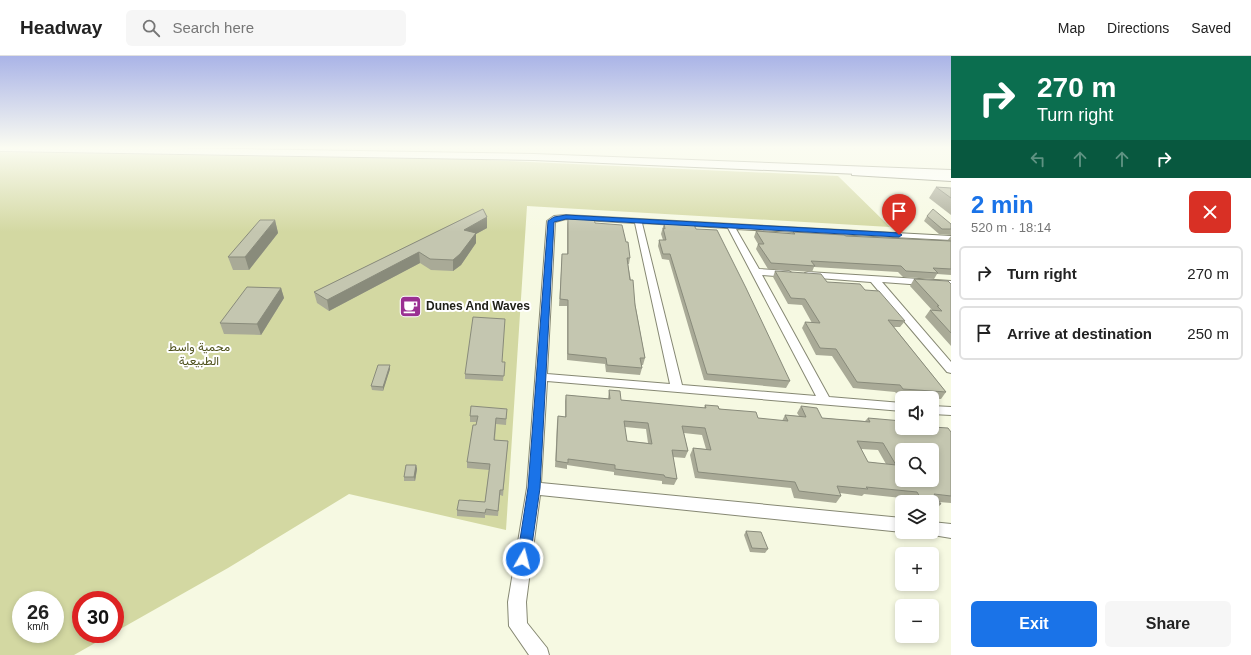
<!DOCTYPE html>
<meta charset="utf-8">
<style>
:root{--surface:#fff;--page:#f6f6f6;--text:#222;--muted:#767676;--line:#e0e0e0;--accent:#1a73e8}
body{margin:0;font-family:Arial,Vazirmatn,sans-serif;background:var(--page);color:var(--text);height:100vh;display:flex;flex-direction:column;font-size:15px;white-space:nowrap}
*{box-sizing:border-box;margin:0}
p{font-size:13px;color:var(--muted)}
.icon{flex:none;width:22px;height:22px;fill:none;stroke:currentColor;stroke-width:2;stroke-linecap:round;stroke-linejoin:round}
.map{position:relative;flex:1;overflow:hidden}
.sheet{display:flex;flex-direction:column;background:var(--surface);width:300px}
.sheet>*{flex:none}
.hud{background:#0b6e4f;color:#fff;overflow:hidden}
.controls{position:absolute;left:895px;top:335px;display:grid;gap:8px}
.controls a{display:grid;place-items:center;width:44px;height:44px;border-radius:6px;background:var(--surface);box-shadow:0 2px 6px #0003;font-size:20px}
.speed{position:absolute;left:12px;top:535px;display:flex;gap:8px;font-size:20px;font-weight:700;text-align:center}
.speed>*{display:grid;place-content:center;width:52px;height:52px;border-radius:50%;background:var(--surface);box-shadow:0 2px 6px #0003;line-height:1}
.speed small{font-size:10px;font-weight:400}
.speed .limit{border:6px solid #d22;background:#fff;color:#111}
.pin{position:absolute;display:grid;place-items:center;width:34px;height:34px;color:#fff;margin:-41px -17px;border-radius:50% 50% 50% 0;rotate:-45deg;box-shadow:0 0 4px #0007}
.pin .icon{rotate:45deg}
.me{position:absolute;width:44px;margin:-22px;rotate:8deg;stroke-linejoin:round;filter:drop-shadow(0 0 3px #0008)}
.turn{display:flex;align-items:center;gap:14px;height:84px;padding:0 20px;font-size:18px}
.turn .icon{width:52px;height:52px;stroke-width:2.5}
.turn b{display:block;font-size:28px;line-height:34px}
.lanes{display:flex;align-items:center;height:38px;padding:0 20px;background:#0003;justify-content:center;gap:20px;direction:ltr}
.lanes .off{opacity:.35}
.round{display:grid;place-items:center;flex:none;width:42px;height:42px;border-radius:6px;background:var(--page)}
.head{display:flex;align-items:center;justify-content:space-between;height:68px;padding:0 20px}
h1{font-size:24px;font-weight:700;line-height:30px;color:var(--accent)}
.cta{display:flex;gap:8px;margin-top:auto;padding:8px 20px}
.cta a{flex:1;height:46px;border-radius:6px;background:var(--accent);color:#fff;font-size:16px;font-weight:700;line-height:46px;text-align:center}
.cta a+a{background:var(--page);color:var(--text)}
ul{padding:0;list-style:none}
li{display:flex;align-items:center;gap:12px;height:54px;margin:0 8px 6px;padding:0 12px;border:2px solid var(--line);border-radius:6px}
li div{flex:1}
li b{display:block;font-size:15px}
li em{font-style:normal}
header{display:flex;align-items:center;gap:24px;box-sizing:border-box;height:56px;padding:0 20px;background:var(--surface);border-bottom:1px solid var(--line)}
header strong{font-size:19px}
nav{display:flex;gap:22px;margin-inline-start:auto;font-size:14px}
.search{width:280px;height:36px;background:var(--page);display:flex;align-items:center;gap:10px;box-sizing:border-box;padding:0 14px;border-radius:6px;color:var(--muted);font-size:15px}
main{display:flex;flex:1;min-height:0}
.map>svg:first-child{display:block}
.green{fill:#d3d8a2;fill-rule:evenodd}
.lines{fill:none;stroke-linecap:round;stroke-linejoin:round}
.minor-casing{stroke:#868873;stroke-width:2}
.motorway-casing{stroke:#868873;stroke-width:2}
.minor{fill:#fff;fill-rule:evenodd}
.motorway{fill:#fff;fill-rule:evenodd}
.wall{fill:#a9aa97;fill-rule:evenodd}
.shaded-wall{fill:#898b7b}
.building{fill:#c4c6b0;stroke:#898b7b;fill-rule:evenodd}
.route{fill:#1a73e8;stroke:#114b97}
.labels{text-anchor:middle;stroke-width:4;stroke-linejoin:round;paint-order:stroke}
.poi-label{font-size:12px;font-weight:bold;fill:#202119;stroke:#fff;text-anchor:start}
.park-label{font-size:12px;fill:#4e511c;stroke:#fff}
</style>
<header>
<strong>Headway</strong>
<div class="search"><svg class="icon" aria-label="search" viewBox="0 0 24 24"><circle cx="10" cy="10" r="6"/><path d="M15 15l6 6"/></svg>Search here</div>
<nav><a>Map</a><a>Directions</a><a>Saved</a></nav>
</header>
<main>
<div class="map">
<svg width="951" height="599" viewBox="0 0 951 599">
<rect width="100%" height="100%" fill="#f6f9e2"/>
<path class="green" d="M0,96L486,104L838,120L890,171L527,150L506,474L349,438L228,512L115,576V544H81V578H111L74,599H0ZM21,544H55V578H21Z"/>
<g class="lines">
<defs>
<g id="minor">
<path d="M854,116L951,121V125L852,119V117Z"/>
<path d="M566,159L951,180V184L736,173L759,213L789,215L793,218L789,221L762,219L829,341L902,347V355L547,325L541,427L902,462V476L540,439L526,546L527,567L547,592L549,599H529L509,570L508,546L527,432L547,165L554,160ZM566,163L635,167L670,328L547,318L555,166ZM642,167L728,172L816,340L682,329Z"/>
<path d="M808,216L951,225V231L882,226L951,306V317L947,316L871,226L805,221V217Z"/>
<path d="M932,350L951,351V359L932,358Z"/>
<path d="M932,466L951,468V482L927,478L926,476H932Z"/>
</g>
<path id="motorway" d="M0,92H178L534,98L951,114V122L534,104L0,95Z"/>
</defs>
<use href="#minor" class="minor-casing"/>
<use href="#motorway" class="motorway-casing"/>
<use href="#minor" class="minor"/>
<use href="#motorway" class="motorway"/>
</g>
<g class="wall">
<path d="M936,131L951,132V159L929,142Z"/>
<path d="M483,153L487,172L476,178V187L461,209L453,215L431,214L420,207L329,255L317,247L314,236Z"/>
<path d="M927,160L951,168V179L939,178L924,165Z"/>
<path d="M568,162L595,167L630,202L629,208H628L645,302L643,309H642V312L640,319L606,316L605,308L567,304V250H559L562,198H567V168Z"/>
<path d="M275,164L278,177L249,214H233L228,201Z"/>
<path d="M664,167L696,173L790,325L786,332L704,324L669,204L662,203L658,190L659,184H663L661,178Z"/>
<path d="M756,175L792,178L793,176L846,180L947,185L951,180V219L937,218L934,223L903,221L898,216L814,211L812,216L768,213L756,193L758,188L754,181Z"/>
<path d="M775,215L865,234L905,265L900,271H894L946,336L941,343L899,340L895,336L853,332L832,300L816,299L802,272L805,266L812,267L802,249L788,248L773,221Z"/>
<path d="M914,223L951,228V290L925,261L930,254H932L910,230Z"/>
<path d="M281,232L284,242L261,279L224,278L220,267Z"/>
<path d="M505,306L503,325L465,323V318Z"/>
<path d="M390,309V313L383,335L372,334L371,330Z"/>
<path d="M609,334L621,344L704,352L705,349L758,362L782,365L785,359L799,360L797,357L801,350L822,362L865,365L868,362L933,371L951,376V447L939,446L941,448L935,455L932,454V446H913L911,443L864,438L862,440L840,437L841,440L836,447L794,442L791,432L695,422L690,399L693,392L706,393L702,379L684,377L688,395L685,402L673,401L677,423L674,429L662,428V425L614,419V416L567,409V413L555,411L557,366L558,360L565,361V345L566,339L608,343ZM625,371L646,373L648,387L627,385ZM861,393L878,394L886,408L868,406Z"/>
<path d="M507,353L506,369L496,368L495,384L508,385L503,440L500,439L498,460L485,459V462L457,460V454L485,446L489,414L467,412V406L477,366H470V360Z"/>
<path d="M416,409L417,413L415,425H404V421Z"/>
<path d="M746,475L768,493L765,497L750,496L744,479Z"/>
</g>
<g class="shaded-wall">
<path d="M487,161V172L476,178V187L461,209L453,215V204L464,174Z"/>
<path d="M275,164L278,177L249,214L245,201Z"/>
<path d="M419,196L420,207L329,255L327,244Z"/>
<path d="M281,232L284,242L261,279L257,268Z"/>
<path d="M390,309V313L383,335V331Z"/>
<path d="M416,409L417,413L415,425L414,421Z"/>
</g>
<g class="building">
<path d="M936,131L951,132V142Z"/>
<path d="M483,153L487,161L464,174L476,177L460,198L453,204L430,203L419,196L327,244L314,236Z"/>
<path d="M933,153L951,168V173H942L927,160Z"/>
<path d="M568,162L594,163L595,167L622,169L626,186H628L630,202H627L630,224H633L635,249L645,302H640L642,312L607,309L606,302L568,298V244L560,243L562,198H568Z"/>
<path d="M260,164H275L245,201H228Z"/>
<path d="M664,167L694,169L696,173L717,174L746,232L790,325L707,318L670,198H663L659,184H666L663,172L665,173Z"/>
<path d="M756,175L795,178L793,176L844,179L846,180L951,185V213L933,212L938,217L906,215L901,210L811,205L815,210L771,207L758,188H764Z"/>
<path d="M775,215L821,218L827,226L860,228L865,234L879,235L905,265L888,264L946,336L903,333L900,329L857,326L836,293L820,292L805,266L820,267L805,243L791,242Z"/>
<path d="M914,223L948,225L951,228V277L930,254L942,255L937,250H939Z"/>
<path d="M247,231L281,232L257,268L220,267Z"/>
<path d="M473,261L505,263L502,306H505L504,320L465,318Z"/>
<path d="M378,309H390L383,331L371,330Z"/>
<path d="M609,334L620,335L621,344L706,352L705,349L718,350L719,353L756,356L758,362L788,365L785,359L806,361L801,350L817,352L822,362L870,366L868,362L902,365V372H932V370L933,371L948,372L951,376V440L934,438L941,448L932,447V446H923L917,436L866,431L868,433L837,430L841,440L799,435L795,426L698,416L693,392L711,394L705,372L682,370L688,395L672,394L677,423L665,421L664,419L615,413V409L568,403V407L556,405L558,360L566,361V339L610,343ZM624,365L648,367L652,388L627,385ZM857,385L883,387L896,409L868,406ZM902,394H932V424H902Z"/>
<path d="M471,350L507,353L506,363L496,362L494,384L508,385L503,434H500L498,455L486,453L485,457L457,454L459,444L485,446L490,408L467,406L473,369H476L478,360H470Z"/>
<path d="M406,409H416L414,421H404Z"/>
<path d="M746,475L761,476L768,493L752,492Z"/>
</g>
<linearGradient id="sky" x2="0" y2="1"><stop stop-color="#aab4e7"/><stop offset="0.52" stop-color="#fbfcf2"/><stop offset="1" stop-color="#fbfcf2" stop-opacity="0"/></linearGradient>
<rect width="951" height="176" fill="url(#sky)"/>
<path class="route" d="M566,159L899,177L902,179L899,181L566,163L554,166L540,432L530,503L528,507L523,509L519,507L517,503L528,432L548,165L554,161Z"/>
<defs>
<symbol id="cafe-square" viewBox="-11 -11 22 22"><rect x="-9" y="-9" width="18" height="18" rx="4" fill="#9a3092" stroke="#fff"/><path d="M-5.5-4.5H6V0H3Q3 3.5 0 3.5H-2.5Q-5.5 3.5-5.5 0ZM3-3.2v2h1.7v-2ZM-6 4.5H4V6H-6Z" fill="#fff"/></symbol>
</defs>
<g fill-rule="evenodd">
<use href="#cafe-square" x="398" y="238" width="25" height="25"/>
</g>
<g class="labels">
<g class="poi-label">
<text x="426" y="254">Dunes And Waves</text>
</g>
<g class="park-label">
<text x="199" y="295">محمية واسط<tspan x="199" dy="14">الطبيعية</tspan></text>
</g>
</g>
</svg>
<div class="controls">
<a><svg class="icon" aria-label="sound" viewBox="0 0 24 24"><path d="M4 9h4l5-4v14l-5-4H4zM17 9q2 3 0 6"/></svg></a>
<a><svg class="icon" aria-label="search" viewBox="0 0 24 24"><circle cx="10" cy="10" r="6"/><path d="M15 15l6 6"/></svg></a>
<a><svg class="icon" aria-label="layers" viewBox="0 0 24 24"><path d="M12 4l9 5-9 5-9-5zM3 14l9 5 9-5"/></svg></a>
<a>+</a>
<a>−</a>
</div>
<div class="speed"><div>26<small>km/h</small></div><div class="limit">30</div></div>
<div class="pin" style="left:899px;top:179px;background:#d93025"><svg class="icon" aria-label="arrive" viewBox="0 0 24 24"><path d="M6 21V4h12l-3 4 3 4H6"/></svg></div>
<svg class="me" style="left:523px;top:503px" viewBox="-20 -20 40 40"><circle r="17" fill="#1a73e8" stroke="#fff" stroke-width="3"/><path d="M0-11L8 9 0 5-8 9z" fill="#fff"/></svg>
</div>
<section class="sheet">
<div class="hud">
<div class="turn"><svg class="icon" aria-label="right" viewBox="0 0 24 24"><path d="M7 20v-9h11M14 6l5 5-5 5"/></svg><div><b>270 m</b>Turn right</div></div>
<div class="lanes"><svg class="icon off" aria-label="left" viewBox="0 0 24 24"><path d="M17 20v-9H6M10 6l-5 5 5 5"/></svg><svg class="icon off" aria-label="ahead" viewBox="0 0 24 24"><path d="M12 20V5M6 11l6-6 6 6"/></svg><svg class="icon off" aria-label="ahead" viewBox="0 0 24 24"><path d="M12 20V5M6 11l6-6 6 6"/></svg><svg class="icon" aria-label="right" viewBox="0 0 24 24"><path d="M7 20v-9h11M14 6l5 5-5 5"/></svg></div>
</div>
<div class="head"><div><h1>2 min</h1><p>520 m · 18:14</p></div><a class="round" style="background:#d93025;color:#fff"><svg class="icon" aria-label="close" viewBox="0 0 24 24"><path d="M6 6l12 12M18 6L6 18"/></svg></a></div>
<ul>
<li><svg class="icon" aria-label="right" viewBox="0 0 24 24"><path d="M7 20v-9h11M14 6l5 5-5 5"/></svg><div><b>Turn right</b></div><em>270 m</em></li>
<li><svg class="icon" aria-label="arrive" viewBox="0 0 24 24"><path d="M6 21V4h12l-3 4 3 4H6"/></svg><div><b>Arrive at destination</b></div><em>250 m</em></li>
</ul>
<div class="cta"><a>Exit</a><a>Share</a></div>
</section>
</main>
